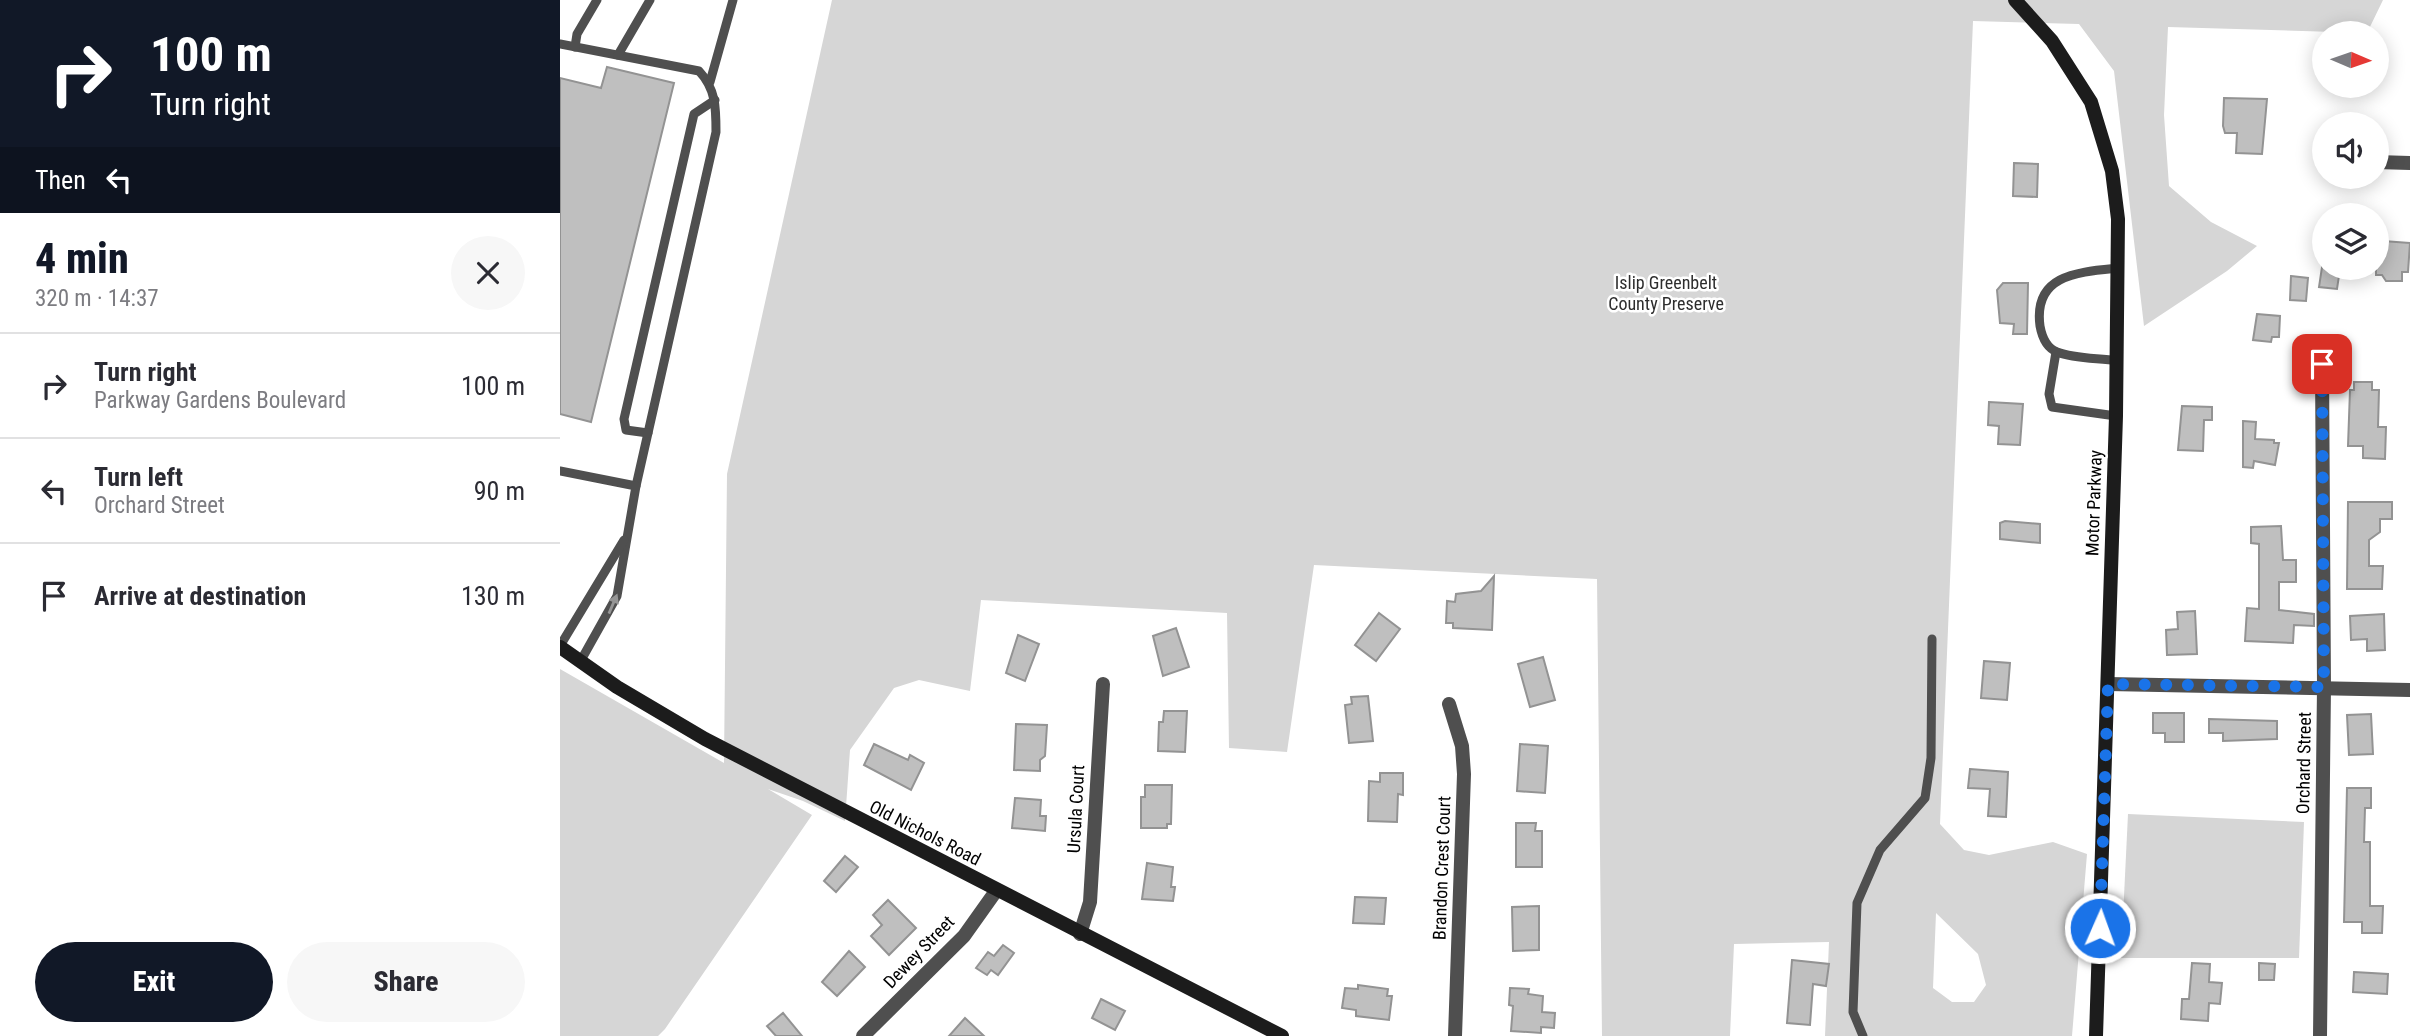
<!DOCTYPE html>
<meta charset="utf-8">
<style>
:root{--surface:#fff;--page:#f7f7f7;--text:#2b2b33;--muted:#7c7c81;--line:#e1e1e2;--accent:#111827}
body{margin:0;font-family:"Roboto Condensed",sans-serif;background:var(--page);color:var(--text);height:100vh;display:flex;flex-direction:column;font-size:26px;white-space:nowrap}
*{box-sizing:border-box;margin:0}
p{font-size:23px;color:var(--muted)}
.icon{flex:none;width:38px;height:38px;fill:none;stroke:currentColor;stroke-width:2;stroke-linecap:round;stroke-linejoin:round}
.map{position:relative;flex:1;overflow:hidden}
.side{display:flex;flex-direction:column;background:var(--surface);width:560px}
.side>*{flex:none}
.guide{background:#111827;color:#fff;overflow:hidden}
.needle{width:46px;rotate:92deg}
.controls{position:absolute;left:1752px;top:21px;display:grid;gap:14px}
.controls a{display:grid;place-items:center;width:77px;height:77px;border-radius:50%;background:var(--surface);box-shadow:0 4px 18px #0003;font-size:35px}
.pin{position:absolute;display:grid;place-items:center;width:60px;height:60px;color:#fff;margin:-30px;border-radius:14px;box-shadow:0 4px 10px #0006}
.me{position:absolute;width:77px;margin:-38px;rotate:2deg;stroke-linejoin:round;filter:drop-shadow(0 0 5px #0008)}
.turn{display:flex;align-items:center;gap:24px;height:147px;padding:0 35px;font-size:32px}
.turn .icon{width:91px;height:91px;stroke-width:2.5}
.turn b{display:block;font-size:49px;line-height:60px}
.then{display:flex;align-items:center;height:66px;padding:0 35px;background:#0003;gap:14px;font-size:26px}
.round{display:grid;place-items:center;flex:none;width:74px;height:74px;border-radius:37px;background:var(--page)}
.head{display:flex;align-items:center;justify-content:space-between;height:119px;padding:0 35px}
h1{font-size:42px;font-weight:800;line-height:52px;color:var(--accent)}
.cta{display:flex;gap:14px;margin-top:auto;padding:14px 35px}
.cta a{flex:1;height:80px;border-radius:42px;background:var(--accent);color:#fff;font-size:28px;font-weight:800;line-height:80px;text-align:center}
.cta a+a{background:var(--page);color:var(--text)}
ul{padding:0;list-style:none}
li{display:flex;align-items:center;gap:21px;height:105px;padding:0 35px;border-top:2px solid var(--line)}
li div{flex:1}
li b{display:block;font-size:26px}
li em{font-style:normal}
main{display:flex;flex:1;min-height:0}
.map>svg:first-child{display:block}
.green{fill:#d6d6d6;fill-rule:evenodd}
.building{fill:#bfbfbf;stroke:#939393;stroke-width:2}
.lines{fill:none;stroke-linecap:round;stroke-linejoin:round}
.lane{stroke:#4f4f4f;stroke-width:9}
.street{stroke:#4f4f4f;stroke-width:14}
.secondary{stroke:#1c1c1c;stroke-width:14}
.oneway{fill:#959595}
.route{stroke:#1a73e8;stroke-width:12;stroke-dasharray:0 21.6}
.labels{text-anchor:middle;stroke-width:5;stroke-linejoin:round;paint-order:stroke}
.park-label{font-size:18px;fill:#2d2d2d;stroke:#fff}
.street-label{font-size:18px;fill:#000;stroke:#fff}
</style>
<main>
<section class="side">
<div class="guide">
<div class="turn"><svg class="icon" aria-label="right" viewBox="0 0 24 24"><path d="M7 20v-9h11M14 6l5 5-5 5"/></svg><div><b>100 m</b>Turn right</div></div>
<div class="then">Then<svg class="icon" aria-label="left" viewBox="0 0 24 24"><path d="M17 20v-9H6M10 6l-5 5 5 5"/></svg></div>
</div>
<div class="head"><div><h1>4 min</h1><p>320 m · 14:37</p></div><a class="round"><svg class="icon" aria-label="close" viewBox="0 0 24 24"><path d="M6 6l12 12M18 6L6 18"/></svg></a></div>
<ul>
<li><svg class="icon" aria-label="right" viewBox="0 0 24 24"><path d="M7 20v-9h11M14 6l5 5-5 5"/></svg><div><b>Turn right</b><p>Parkway Gardens Boulevard</p></div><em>100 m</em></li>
<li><svg class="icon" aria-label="left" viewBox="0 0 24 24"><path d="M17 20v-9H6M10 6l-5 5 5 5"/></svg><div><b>Turn left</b><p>Orchard Street</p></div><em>90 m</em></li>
<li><svg class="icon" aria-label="arrive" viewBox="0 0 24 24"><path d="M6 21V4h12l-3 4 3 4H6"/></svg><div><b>Arrive at destination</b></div><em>130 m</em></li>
</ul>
<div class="cta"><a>Exit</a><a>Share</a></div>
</section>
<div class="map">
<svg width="1850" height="1036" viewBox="0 0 1850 1036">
<rect width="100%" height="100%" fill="#fff"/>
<g class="green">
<path d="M272,0H1823L1807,33L1608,27L1604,115L1609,186L1651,222L1697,246L1667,271L1584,326L1554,71L1519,24L1413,21L1380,824L1404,850L1429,855L1493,842L1527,854L1512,1036H1265L1269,942L1174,944L1170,1036H1042L1037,579L754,565L727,752L669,748L667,613L421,600L410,691L359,680L334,688L290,750L285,821L243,801L208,789L252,815L105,1029L98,1036H0V669L164,763L167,474ZM1376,913L1418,954L1426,985L1414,1002H1392L1373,988Z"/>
<path d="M1568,814L1744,822L1739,958H1561Z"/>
</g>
<g class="building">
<path d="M47,67L114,83L31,422L0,414V78L41,88Z"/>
<path d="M1664,98L1707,99L1702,154L1676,153L1677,133H1665L1663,126Z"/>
<path d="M1454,163L1478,164L1477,197L1453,196Z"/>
<path d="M1823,241L1850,243L1848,272H1842V281H1826L1822,275H1816V247L1823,246Z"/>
<path d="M1762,267L1780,269L1777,289L1759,287Z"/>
<path d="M1731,276L1748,278L1746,301L1730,300Z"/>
<path d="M1443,283H1468L1467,334H1453L1454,324L1440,323L1437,290Z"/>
<path d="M1697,314L1720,316L1719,337H1712L1711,342L1693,340Z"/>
<path d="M1794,382H1812V390H1819L1818,427H1826L1825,459L1803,458V446H1788L1790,390H1794Z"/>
<path d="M1429,402L1463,404L1460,445L1438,444L1439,426L1428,425Z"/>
<path d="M1622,406L1652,407V420H1644L1643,451L1618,450Z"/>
<path d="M1683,421L1696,422L1695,439L1714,440V443H1719L1715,465L1694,461L1693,468L1683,467Z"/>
<path d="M1788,502H1832V519H1820V532L1809,540V566H1823L1822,589H1787Z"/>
<path d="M1445,521L1480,524V543L1440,539V523Z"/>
<path d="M1721,526L1723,560H1736V582H1719V610L1754,614V626L1734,625L1733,643L1685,641L1687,608L1699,609V544L1691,543V527Z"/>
<path d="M934,576L932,630L893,628V623H886L887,601L895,602L896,594L921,591Z"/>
<path d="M1635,611L1637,654L1607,655L1606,630L1618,629L1617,612Z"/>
<path d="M819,613L840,629L816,661L795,645Z"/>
<path d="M1824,614L1825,650L1807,651V639L1791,640L1790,616Z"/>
<path d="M616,628L629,667L603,676L593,636Z"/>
<path d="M458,635L479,644L465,681L446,673Z"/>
<path d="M983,657L995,700L970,707L958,664Z"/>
<path d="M1424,661L1450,663L1447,700L1421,698Z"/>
<path d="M808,696L813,741L789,743L785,705L792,704L791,697Z"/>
<path d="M604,711H627L625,752L598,751L599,722H603Z"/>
<path d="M1593,713H1624V742H1605V733H1593Z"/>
<path d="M1811,714L1813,754L1789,755L1787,715Z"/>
<path d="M1649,719L1717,721V739L1663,741V733H1649Z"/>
<path d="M456,724L487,725L485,756L480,760V771L454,770Z"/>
<path d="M314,744L348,760L350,755L364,763L351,790L304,765Z"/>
<path d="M960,744L988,746L985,793L957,791Z"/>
<path d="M1410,769L1448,772L1446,817L1428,816L1430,789L1408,788Z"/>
<path d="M820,773H843V795L838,794L837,822L808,821L809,781L820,782Z"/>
<path d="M585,785H612L611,824H607V828H581V797H585Z"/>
<path d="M1787,788H1811V808H1805L1804,842H1810V906H1823L1822,933H1802V922H1784Z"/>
<path d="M455,798L481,800L480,816H486L485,831L452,828Z"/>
<path d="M956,823H976L975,831H982V867H956Z"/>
<path d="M285,856L298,867L276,892L264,881Z"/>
<path d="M587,863L613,867L611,887H615L613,901L582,899Z"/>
<path d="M795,897L826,898L824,924L793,923Z"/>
<path d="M328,900L356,928L329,955L311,936L322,925L313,915Z"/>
<path d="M979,906V950L953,951L952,907Z"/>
<path d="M443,945L454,953L438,975L431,970L427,975L416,968L428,952L434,956Z"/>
<path d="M289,951L305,967L277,996L262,982Z"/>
<path d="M1232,960L1269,964L1266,986L1253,984L1250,1025L1227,1023Z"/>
<path d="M1632,963L1650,964L1649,982L1662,983L1660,1004L1649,1003L1648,1021L1621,1019L1622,999H1629Z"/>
<path d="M1699,963L1715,964L1714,980H1699Z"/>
<path d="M1794,972L1828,974L1827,994L1793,992Z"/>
<path d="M798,985L828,989L827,996H832L829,1020L796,1016V1010L782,1008L785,988L798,989Z"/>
<path d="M950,988L969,989L968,994L983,996L982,1012L995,1013L994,1028L981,1027V1033L951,1031L953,1006L949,1005Z"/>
<path d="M541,999L565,1011L555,1030L532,1018Z"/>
<path d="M223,1013L242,1036H216L207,1026Z"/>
<path d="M405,1018L424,1036H389Z"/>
</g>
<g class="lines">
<g class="lane">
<path d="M0,44L139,71C156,89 156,108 156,132L76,486"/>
<path d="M15,47L17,34L37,0"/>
<path d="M58,55L90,0"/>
<path d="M150,82L173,0"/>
<path d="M1496,352L1489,394L1492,407L1556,416"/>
<path d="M1557,361C1538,358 1515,359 1497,352C1487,348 1482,337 1480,326C1473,274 1519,272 1559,268"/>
<path d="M88,433L66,430L64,419L134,114L155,100"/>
<path d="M0,471L76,486L57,596L20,662"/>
<path d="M0,646L64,540"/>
<path d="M1303,1036L1293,1012L1297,903L1320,850L1365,798L1371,758L1372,639"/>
</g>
<g class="street">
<path d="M1816,162L1850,163"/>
<path d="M1548,684L1850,690"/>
<path d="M889,704L902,746L904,774L895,1036"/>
<path d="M520,934L530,902L543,684"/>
<path d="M303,1036L404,936L436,891"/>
<path d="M1760,1036L1764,687L1762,364"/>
</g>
<g class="secondary">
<path d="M1455,0L1492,41L1531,102L1552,171L1558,219L1556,416L1536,1036"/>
<path d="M0,647L57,687L145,739L722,1036"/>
</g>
</g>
<defs><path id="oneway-solid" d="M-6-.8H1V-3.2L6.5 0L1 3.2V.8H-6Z" transform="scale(1.75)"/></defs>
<use class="oneway" href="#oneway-solid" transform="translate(53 604) rotate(-67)"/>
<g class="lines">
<path class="route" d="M1540,928L1548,684L1764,687L1762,364"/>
</g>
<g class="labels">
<g class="park-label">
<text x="1106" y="289">Islip Greenbelt<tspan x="1106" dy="21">County Preserve</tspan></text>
</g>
<g class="street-label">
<text transform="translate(1534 503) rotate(-88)" y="6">Motor Parkway</text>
<text transform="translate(1744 763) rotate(-89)" y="6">Orchard Street</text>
<text transform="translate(516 809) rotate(-87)" y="6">Ursula Court</text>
<text transform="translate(365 833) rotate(27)" y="6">Old Nichols Road</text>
<text transform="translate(882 868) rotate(-88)" y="6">Brandon Crest Court</text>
<text transform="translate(359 952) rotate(-46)" y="6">Dewey Street</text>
</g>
</g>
</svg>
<div class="controls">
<a><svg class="needle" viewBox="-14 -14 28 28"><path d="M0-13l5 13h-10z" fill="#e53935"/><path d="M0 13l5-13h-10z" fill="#7c7c81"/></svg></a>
<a><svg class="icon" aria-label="sound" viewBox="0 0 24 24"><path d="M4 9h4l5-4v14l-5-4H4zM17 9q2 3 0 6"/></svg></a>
<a><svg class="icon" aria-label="layers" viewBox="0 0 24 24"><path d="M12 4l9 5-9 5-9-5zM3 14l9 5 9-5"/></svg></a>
</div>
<div class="pin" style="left:1762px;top:364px;background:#d93025"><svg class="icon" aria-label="arrive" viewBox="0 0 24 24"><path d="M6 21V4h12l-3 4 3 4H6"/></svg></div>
<svg class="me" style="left:1540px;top:928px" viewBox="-20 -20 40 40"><circle r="17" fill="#1a73e8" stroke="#fff" stroke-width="3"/><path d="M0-11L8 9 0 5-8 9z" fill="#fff"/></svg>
</div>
</main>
